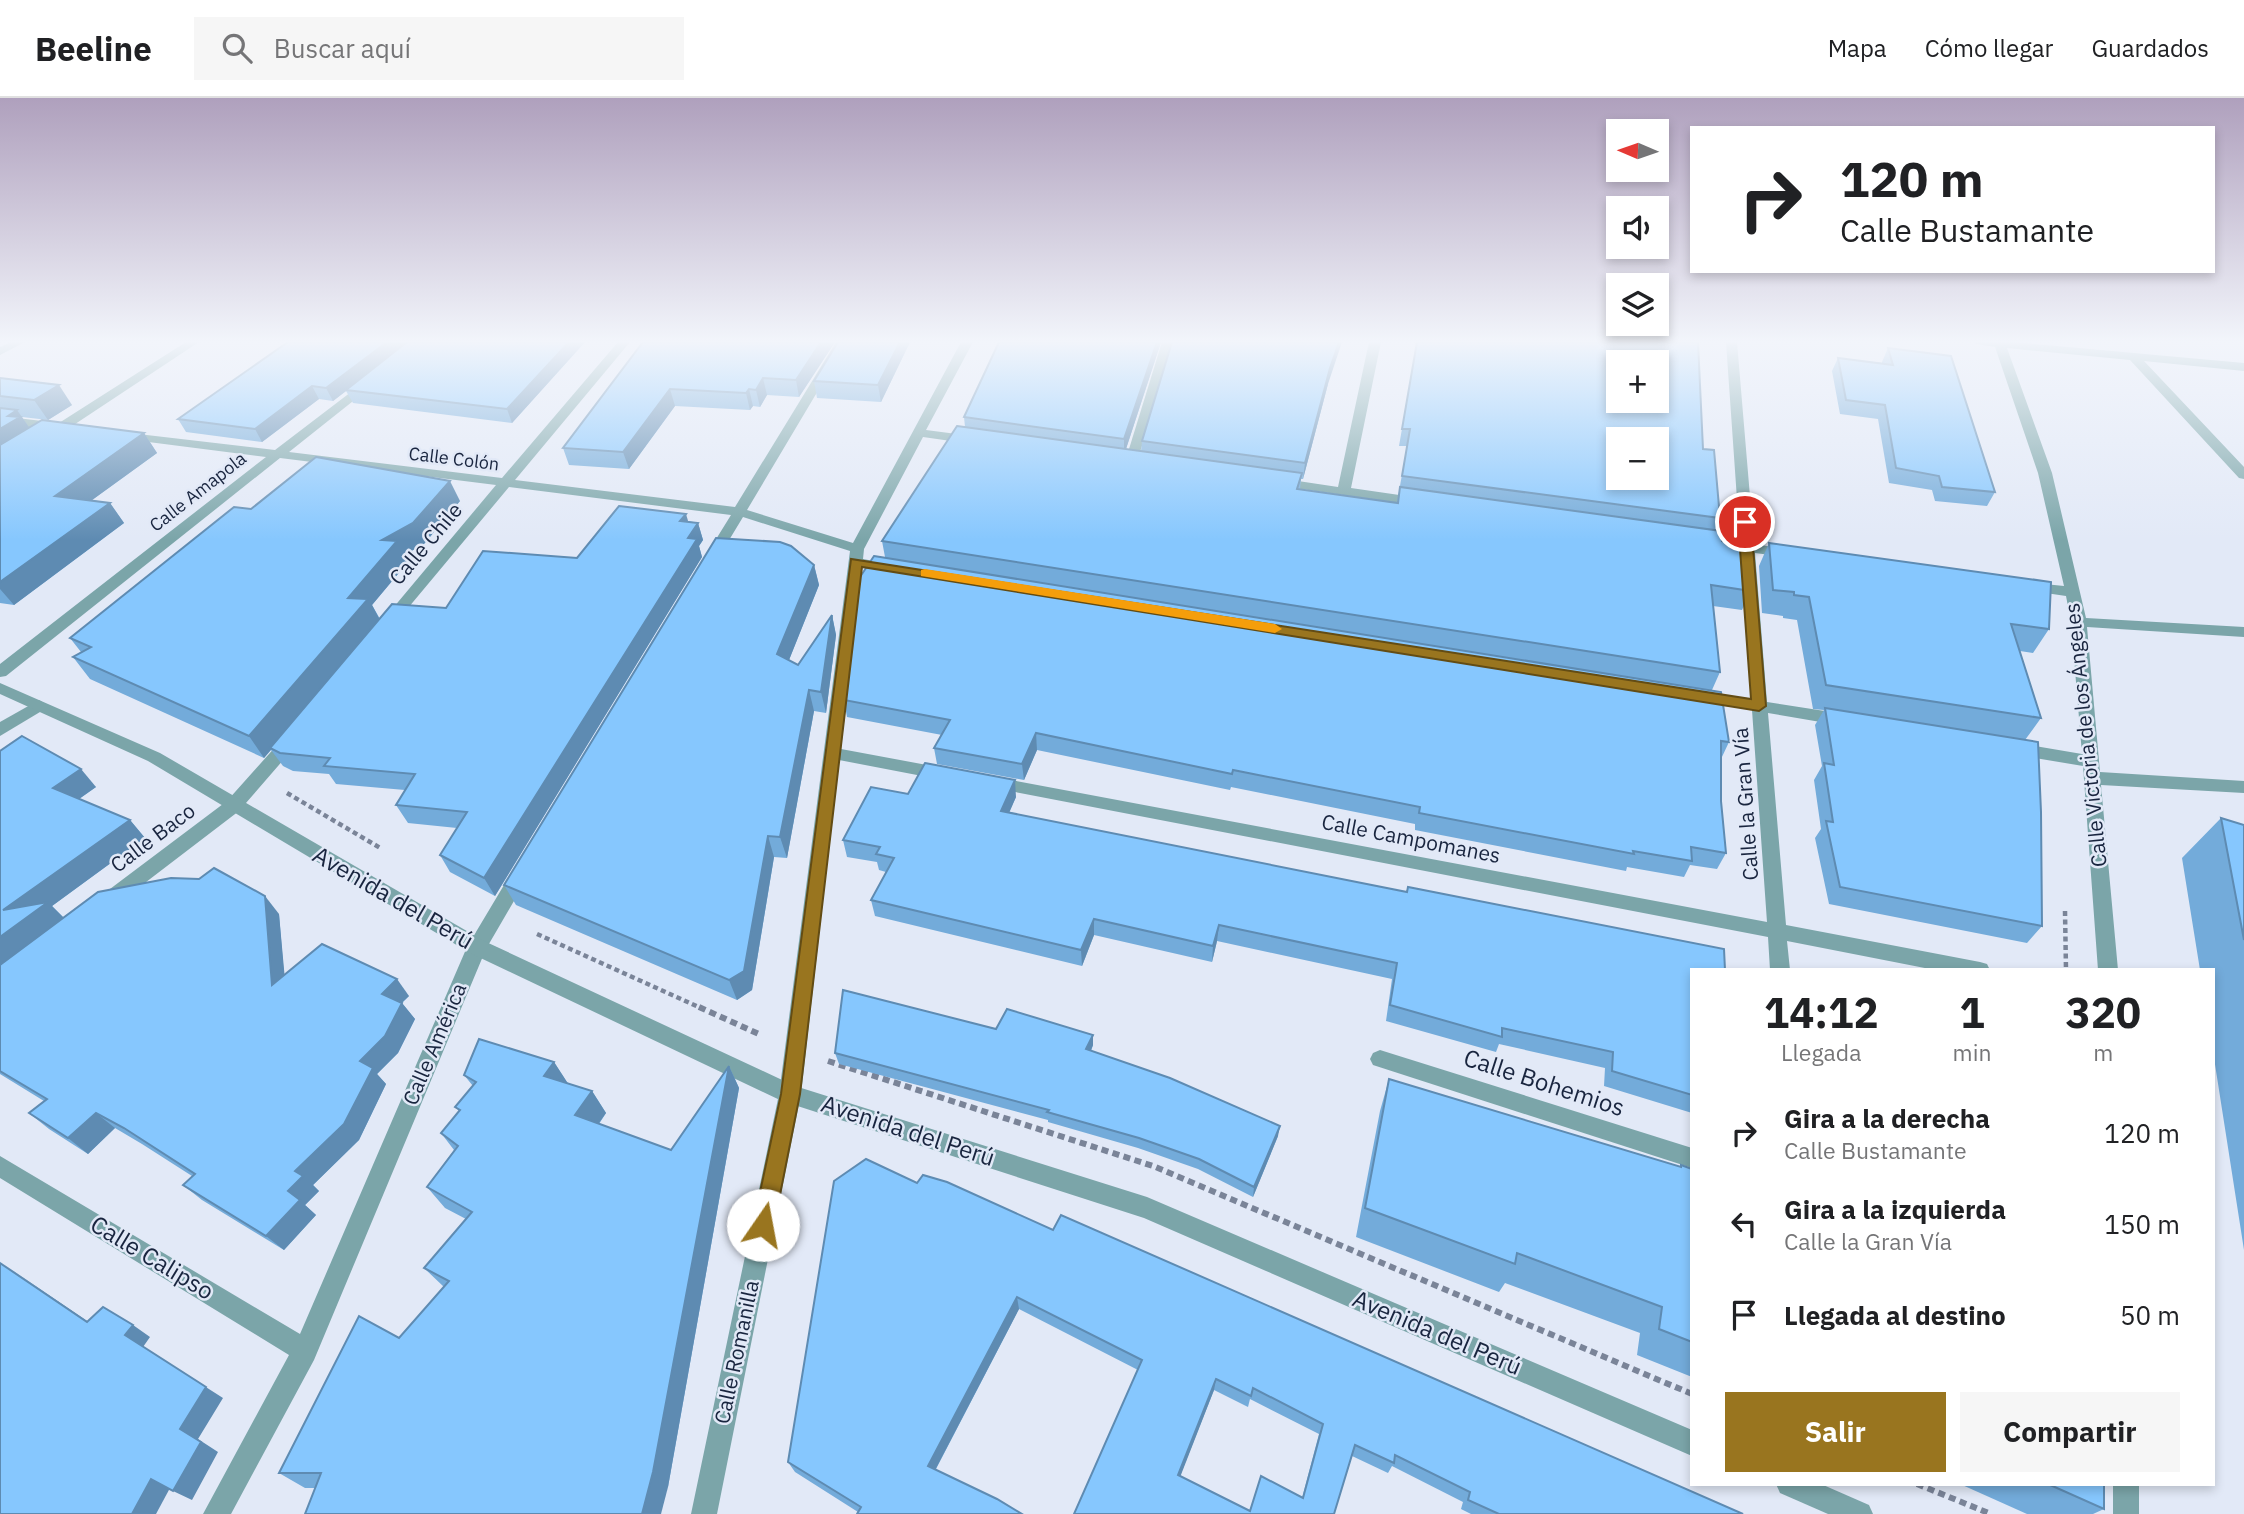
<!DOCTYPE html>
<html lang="es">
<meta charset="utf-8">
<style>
:root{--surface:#fff;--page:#f6f6f6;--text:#202124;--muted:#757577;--line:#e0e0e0;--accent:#99751f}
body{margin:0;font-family:"IBM Plex Sans",sans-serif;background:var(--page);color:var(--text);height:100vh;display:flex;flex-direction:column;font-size:26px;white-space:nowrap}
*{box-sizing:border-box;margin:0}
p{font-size:23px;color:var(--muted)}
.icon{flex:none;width:38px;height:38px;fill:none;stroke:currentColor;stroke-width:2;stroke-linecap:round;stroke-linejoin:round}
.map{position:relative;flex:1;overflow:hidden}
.sheet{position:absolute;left:1690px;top:870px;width:525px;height:518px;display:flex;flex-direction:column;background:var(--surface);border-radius:0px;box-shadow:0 4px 10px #0003}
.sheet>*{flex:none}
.top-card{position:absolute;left:1690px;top:28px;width:525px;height:147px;border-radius:0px;box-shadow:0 4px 10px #0003;background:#fff;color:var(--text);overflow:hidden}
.needle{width:46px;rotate:272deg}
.controls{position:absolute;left:1606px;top:21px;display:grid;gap:14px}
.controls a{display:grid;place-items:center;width:63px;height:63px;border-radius:0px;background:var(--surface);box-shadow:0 4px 10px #0003;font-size:35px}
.pin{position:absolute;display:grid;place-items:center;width:60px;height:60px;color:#fff;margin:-30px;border:4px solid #fff;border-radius:50%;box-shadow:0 2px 7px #0007}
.me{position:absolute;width:77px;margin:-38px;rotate:12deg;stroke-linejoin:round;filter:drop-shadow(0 0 5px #0008)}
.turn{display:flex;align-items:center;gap:24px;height:147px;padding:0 35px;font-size:32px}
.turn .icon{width:91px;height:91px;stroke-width:2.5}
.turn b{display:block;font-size:49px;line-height:60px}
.eta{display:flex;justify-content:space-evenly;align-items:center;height:119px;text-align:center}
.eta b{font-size:42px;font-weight:800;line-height:49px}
.primary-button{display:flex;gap:14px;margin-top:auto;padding:14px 35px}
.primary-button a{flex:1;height:80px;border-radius:0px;background:var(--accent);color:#fff;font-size:28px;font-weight:800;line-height:80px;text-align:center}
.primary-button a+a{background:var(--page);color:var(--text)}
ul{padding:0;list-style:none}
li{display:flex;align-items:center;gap:21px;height:91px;padding:0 35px}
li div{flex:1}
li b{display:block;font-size:26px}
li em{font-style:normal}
header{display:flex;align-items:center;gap:42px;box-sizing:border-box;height:98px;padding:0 35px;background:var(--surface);border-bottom:2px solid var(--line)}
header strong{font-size:33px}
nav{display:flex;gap:38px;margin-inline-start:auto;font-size:24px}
.search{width:490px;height:63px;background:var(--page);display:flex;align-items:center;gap:18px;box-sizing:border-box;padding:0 24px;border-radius:0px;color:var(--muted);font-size:26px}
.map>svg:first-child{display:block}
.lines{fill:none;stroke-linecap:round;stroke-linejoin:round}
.path-far1{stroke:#7a8498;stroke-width:4.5;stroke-dasharray:5 3.5;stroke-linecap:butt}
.path{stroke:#7a8498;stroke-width:6;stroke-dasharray:7 4.5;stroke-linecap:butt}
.minor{fill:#7ba5a9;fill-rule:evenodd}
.tertiary{fill:#7ba5a9;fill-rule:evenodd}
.wall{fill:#73abda;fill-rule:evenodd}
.shaded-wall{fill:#5e8bb2}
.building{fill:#86c7fe;stroke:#5e8bb2;stroke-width:2;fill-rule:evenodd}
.route{fill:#99751f;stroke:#634c14;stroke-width:2}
.slow{fill:#f59e0b}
.labels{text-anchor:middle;stroke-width:5;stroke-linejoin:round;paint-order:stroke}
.far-street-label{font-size:18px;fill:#19253f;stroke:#e2e9f7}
.street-label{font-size:21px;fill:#19253f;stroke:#e2e9f7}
.near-street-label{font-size:24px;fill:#19253f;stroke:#e2e9f7}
</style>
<header>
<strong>Beeline</strong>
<div class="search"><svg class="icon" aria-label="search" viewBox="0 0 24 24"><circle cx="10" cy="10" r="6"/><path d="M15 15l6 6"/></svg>Buscar aquí</div>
<nav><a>Mapa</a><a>Cómo llegar</a><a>Guardados</a></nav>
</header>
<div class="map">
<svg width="2244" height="1416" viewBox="0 0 2244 1416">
<rect width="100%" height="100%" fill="#e2e9f7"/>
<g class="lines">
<g class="path-far1">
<path d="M287,695L382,751"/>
<path d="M2065,813L2066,872"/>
<path d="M537,836L703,911"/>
</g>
<g class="path">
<path d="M699,909L761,937"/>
<path d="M828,963L1153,1068L1692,1296"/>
<path d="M1917,1386L1991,1416"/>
</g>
<g class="minor">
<path d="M11,244H25L0,257V249Z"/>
<path d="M186,244H199L54,340H46L44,337L50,332L0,326V318L59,325Z"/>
<path d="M618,244H630L515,382L735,409L836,244H847L747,412L853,445L961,244H973L926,332L972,338L978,342L972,346L923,339L864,451L863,461L895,467L897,470L890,474L862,469L841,651L943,670L952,676L943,682L839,662L801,996L717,1416H691L779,996L850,453L743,419L717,462L712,463L705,459L731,417L509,389L393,528H383L380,525L383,522L496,387L280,360L6,578L0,579V566L266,359L125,341L121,340V334L275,352L368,281L374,285L372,288L289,354L502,380Z"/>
<path d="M1162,244H1174L1137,364L1136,367H1126L1125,364Z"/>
<path d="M1369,244H1381L1351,390L1420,400L1427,404L1420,408L1273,387L1271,384L1278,380L1338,389Z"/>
<path d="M1726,244H1737L1754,446L1787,451L1794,455L1787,459L1755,455L1767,604L1844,616L1852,622L1844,628L1768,615L1786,827L1980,864L1987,866L1990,872H1935L1787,843L1790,872H1770L1768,839L989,689L986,685L995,679L1767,824L1752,612L1699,603L1691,598L1699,593L1751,601L1740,452L1720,449L1718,446L1725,442L1740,444Z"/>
<path d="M1975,244H2012L2244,265V273L2144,263L2244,369V381L2239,380L2130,262L2007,250L2052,375L2086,520L2244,529V539L2087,529L2100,674L2244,683V695L2101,687L2118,872H2098L2083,668L2017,657L2009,651L2017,645L2082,656L2071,524L2066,498L2026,492L2019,488L2026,484L2064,488L2038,375L1995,249L1976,246Z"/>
<path d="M39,602L47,607L45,611L0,638V624Z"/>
<path d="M292,635L300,641L298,645L239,713L116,807L109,809L102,807L100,802L102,797L227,703L286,637Z"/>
<path d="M520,770L527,772L529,777L486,851L314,1262L231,1416H203L289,1257L0,1080V1058L300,1236L467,849L513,772Z"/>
<path d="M1380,952L1692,1050V1070L1373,967L1370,961L1373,955Z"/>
<rect x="2113" y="1386" width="26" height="30"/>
</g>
<g class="tertiary">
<path d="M0,585L160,655L484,843L795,988L1147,1099L1692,1332V1358L1144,1120L782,1003L470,855L148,663L0,596Z"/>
<path d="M1776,1386H1821L1869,1407L1873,1416H1828L1780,1395Z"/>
</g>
</g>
<g class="wall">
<path d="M288,244H585L512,325L353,305L346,293L333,303L319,301L262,344L186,334L178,321Z"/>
<path d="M643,244H835L799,299L767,297L760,309L753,308L750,312L675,308L629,371L569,367L563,350Z"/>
<path d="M910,244L881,304L817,300L814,283Z"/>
<path d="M1161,244L1126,351L1141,353L1142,343L1328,286L1303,381H1301L1300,391L1397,405L1407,348H1399L1417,244L1703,351L1720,420L1715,432L1751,493L1742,512L1713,508L1720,574L1712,592L1729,644L1721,661V703L1726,755L1717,771L1690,767L1684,779L1627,769L1626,773L1415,732V726L1231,689L1230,692L1037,652L1024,682L937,666L934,650L942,637L847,619L844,602L885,459L882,443L965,329L964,319Z"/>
<path d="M1888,250L1995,394L1987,408L1935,403L1932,392L1889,385L1878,321L1840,316L1832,273L1838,260L1882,265V264Z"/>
<path d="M0,280L72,307L48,322L22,319L29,330L144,335L157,355L92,402L110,405L124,425L14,507L0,505Z"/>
<path d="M460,403L424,446L404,457L408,464L372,507L380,521L446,510L577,460L688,423L698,425L703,442L699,448L702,459L495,798L450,774L440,757L457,730L408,725L396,707L405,692L336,686L329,676L293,673L283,668L271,652L264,660L90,581L73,559L81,554L70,540L251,411Z"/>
<path d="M1769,445L2049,531L2033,555L2020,553L2041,620L2025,642L2042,828L2027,845L1829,806L1815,740L1821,731L1814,682L1822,668L1815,627L1824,612L1813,611L1797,522L1783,520V518L1762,515L1759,468Z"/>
<path d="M814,467L819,487L789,562L798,567L832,517L836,537L826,615L814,613L787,760L774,759L752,892L737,902L516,807L504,787Z"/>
<path d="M0,653L96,689L79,701L130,722L145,740L52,808L64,820L279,816L284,877L409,898L402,905L415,921L398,955L377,976L386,986L359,1042L313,1087L319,1093L305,1107L316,1117L284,1152L202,1102L183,1087L192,1078L142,1046L115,1030L88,1056L49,1031L29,1015L44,1003L0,976Z"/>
<path d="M908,696L1016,699L1009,714L1692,872V1015L1604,988L1605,970L1499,946L1496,954L1386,923L1392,881L1217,843L1212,864L1094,837L1082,868L875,818L871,802L886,774L879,772L877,764L847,759L843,742Z"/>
<path d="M2221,720L2244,727V1152L2214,960V872H2200L2182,760Z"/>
<path d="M996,931L1093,937V947L1091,953L1278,1038L1253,1099L1198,1071L1138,1050L1048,1024V1022L839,966L835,955Z"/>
<path d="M554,964L568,986L592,993L606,1015L599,1026L671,1052L729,968L739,990L668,1389L305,1390L279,1375L444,1189L424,1170L466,1121L445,1110L427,1089L454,1052L441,1035L459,1013L455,1009L473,988L464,977Z"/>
<path d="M1389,981L1680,1069L1681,1067L1692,1071V1279L1637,1257L1640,1235L1505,1185L1499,1194L1356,1139L1380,1013Z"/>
<path d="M917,1085L1053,1132L1743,1416H1471L1461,1411L1463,1404L1392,1368L1388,1375L1352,1358L1334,1416H1074L1138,1272L1019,1211L936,1371L858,1414L795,1374L788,1364ZM1214,1292L1248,1309L1250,1301L1319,1336L1302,1400L1250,1413L1180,1378Z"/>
<path d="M1960,1386H2104V1411L2093,1416H2027Z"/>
</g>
<g class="shaded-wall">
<path d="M387,244H410L333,303L326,290Z"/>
<path d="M569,244H585L512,325L507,311Z"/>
<path d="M821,244H835L799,299L796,282Z"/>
<path d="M900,244H910L881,304L878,287Z"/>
<path d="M1157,244H1161L1124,357V341Z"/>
<path d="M1339,244H1342L1328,286L1303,381L1305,365L1330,270Z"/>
<path d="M763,280L767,297L760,309L756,292Z"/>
<path d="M59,287L72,307L48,322L34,302Z"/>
<path d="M312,288L319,301L262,344L255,331Z"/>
<path d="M670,291L675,308L629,371L623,354Z"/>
<path d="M749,291L753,308L750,312L746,295Z"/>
<path d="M17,312L31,332L0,361V331L8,318Z"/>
<path d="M144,335L157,355L70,418L55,398Z"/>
<path d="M450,383L460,403L424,446L404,457L408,464L372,507L380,522L264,660L249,638L348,500L382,442Z"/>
<path d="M110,405L124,425L14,507L0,491V484Z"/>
<path d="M686,416L691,433L680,423Z"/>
<path d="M698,425L703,442L699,448L702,459L495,798L484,780Z"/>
<path d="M814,467L819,487L783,577L777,556Z"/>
<path d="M832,517L836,537L826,615L821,594Z"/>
<path d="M809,592L814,613L787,760L780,739Z"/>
<path d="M1036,635L1037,652L1024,682L1022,666Z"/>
<path d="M81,671L96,689L69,708L53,690Z"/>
<path d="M1015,682L1016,699L1003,729L1001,713Z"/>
<path d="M130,722L145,740L52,808L65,821L0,870V839L3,812Z"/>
<path d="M768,738L774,759L752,892L737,902L729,882Z"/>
<path d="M265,798L279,816L287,904L272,887Z"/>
<path d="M1094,821V837L1082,868L1081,852Z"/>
<path d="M1219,827L1217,843L1212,864L1213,848Z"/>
<path d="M397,881L409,898L394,912L382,896Z"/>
<path d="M402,905L415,921L398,955L377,976L386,986L359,1042L313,1087L319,1093L305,1107L316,1117L284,1152L266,1138L288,1093L295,1073L360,963Z"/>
<path d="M1093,937V947L1087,962L1086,951Z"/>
<path d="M554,964L569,987L544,978Z"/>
<path d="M729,968L739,990L668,1389L661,1416H642Z"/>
<path d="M592,993L606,1015L589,1039L575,1017Z"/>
<path d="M96,1015L115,1030L88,1056L68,1040Z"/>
<path d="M1280,1028L1278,1038L1253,1099L1254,1089Z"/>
<path d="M0,1164L105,1235L87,1224Z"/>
<path d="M1017,1199L1019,1211L932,1378L928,1368Z"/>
<path d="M133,1227L150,1239L143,1249L223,1300L198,1341L218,1354L192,1402L173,1393L125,1237Z"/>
<path d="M1216,1281L1214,1292L1177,1387L1178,1377Z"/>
<path d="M151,1381L170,1390L156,1416H132Z"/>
</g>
<g class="building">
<path d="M288,244H387L326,290L312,288L255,331L178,321Z"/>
<path d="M407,244H569L507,311L346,292Z"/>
<path d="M643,244H821L796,282L763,280L756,292L749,291L746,295L670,291L623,354L563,350Z"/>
<path d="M838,244H900L878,287L814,283Z"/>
<path d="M999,244H1157L1124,341L964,319Z"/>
<path d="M1172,244H1339L1330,270L1305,365L1142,343Z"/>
<path d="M1417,244H1698L1703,351L1714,352L1720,420L1402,378L1410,331H1402ZM1619,264H1657V303H1619ZM1619,341H1657V380H1619Z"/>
<path d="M1888,250L1951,258L1995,394L1942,389L1939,378L1896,370L1885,307L1846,302L1838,260L1893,267Z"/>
<path d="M0,280L59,287L34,302L0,298Z"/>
<path d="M0,310L17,312L8,318L20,319L0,331Z"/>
<path d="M42,322L144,335L55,398L110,405L0,484V347Z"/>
<path d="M957,328L1302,375L1297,391L1398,405L1400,389L1721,433L1722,443L1747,446L1751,493L1711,487L1720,574L882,443Z"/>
<path d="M316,359L450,383L413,425L382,442L397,443L348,500L368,501L249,638L73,559L91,549L70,540L234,409L251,411Z"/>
<path d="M619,408L686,416L680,423L698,425L688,440L697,441L484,780L440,757L467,714L396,707L415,676L324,668L330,660L280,655L270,650L392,506L446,510L483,453L577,460Z"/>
<path d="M716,440L780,444L791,448L814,467L777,556L798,567L832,517L821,594L809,592L780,739L768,738L744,873L729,882L504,787Z"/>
<path d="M1769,445L2051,484L2049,531L2011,526L2041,620L1826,587L1809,499L1794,497V494L1773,492Z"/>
<path d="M874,458L1721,594L1729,644L1721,643V703L1726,755L1691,749L1692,763L1633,753L1634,756L1419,715L1420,709L1233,672L1232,676L1036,635L1022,666L934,650L950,622L844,602L858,482Z"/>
<path d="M1825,610L2038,644L2041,714L2042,828L1840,789L1826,723L1833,724L1824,665L1834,667Z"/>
<path d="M22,638L81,671L53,690L130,722L3,812L48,804L0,839V653Z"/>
<path d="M925,665L1015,682L1001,713L1407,794L1408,789L1724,851L1725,872H1692V997L1612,973L1613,954L1502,930V939L1390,907L1397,865L1219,827L1213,848L1094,821L1081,852L871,802L894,760L876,756L880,749L843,742L871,689L908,696Z"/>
<path d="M2221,720L2244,727V842Z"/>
<path d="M214,770L265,798L272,887L322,846L397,881L382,896L402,905L385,938L360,963L373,970L344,1026L295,1073L303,1078L288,1093L300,1102L266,1138L183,1087L195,1076L124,1030L96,1015L68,1040L29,1015L47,1001L0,973V867L98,794L171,780L199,781Z"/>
<path d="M843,892L996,931L1007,911L1093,937L1086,951L1170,980L1280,1028L1254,1089L1199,1061L1139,1040L1047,1014L1049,1012L835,955Z"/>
<path d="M479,941L554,964L544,978L592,993L575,1017L671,1052L729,968L653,1374L642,1416H305L321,1375H279L359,1218L399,1240L449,1183L424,1170L472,1114L427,1089L458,1048L441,1035L460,1012L455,1009L476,984L464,977Z"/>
<path d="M1389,981L1681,1069V1067L1692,1071V1244L1659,1231L1662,1209L1517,1155L1515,1166L1365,1110Z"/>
<path d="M866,1061L917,1085L923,1077L947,1084L1053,1132L1061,1117L1743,1416H1499L1468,1402L1470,1394L1395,1357L1394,1365L1355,1347L1334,1416H1074L1142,1262L1017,1199L928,1368L997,1401L1022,1416H857L861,1409L788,1364L834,1083ZM1216,1281L1251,1298L1253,1290L1323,1326L1303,1400L1261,1378L1250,1413L1178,1377Z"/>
<path d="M0,1165L87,1224L103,1209L133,1227L125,1237L206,1289L180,1331L201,1344L173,1393L151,1381L132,1416H0Z"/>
<path d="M2048,1386H2104V1411Z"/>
</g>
<linearGradient id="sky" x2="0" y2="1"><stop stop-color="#afa0bd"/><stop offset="0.55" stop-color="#f2f5fb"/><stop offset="1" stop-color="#f2f5fb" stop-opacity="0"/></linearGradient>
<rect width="2244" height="442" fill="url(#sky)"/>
<path class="route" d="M1745,420L1751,424L1766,608L1759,613L862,469L800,996L774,1127L771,1134L763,1137L756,1134L753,1127L781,996L851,461L1751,601L1738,424Z"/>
<path class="slow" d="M925,471L1275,526L1282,531L1275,535L921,478V472Z"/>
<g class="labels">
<g class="far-street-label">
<text transform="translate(454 361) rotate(7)" y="6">Calle Colón</text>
<text transform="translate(198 394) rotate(-38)" y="6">Calle Amapola</text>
</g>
<g class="street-label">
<text transform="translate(426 446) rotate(-50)" y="7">Calle Chile</text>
<text transform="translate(2086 637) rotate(-96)" y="7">Calle Victoria de los Ángeles</text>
<text transform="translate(1746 706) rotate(-94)" y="7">Calle la Gran Vía</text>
<text transform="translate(153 740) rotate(-37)" y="7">Calle Baco</text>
<text transform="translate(1411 741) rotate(11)" y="7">Calle Campomanes</text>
<text transform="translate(435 946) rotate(-67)" y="7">Calle América</text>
<text transform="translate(737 1254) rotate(-78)" y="7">Calle Romanilla</text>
</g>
<g class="near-street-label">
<text transform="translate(393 800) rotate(30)" y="8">Avenida del Perú</text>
<text transform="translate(1544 985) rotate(18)" y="8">Calle Bohemios</text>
<text transform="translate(908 1033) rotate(18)" y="8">Avenida del Perú</text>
<text transform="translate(152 1160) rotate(31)" y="8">Calle Calipso</text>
<text transform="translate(1437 1235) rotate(23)" y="8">Avenida del Perú</text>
</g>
</g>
</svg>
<div class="controls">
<a><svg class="needle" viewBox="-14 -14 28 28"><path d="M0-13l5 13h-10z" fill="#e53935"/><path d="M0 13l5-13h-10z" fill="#757577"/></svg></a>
<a><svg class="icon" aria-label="sound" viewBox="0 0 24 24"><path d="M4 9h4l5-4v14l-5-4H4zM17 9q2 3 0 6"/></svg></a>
<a><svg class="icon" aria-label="layers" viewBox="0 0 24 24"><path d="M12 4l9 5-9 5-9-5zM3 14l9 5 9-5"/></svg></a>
<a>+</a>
<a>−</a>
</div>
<div class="pin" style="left:1745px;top:424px;background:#d93025"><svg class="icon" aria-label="arrive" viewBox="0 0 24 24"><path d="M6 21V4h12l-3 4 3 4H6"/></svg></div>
<svg class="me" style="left:763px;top:1127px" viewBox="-20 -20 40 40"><circle r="19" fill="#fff"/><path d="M0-13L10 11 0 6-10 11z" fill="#99751f"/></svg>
<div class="top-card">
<div class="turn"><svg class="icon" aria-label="right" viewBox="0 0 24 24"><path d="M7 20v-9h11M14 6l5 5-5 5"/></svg><div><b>120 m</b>Calle Bustamante</div></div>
</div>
<section class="sheet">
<div class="eta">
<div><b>14:12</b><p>Llegada</p></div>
<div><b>1</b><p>min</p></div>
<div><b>320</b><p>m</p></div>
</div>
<ul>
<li><svg class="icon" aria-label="right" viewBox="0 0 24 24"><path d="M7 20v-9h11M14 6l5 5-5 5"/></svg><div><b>Gira a la derecha</b><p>Calle Bustamante</p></div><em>120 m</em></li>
<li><svg class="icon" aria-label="left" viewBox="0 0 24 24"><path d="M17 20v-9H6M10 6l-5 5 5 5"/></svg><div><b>Gira a la izquierda</b><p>Calle la Gran Vía</p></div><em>150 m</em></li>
<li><svg class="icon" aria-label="arrive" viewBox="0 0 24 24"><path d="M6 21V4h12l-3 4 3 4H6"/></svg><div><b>Llegada al destino</b></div><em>50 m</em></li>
</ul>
<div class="primary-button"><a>Salir</a><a>Compartir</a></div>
</section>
</div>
